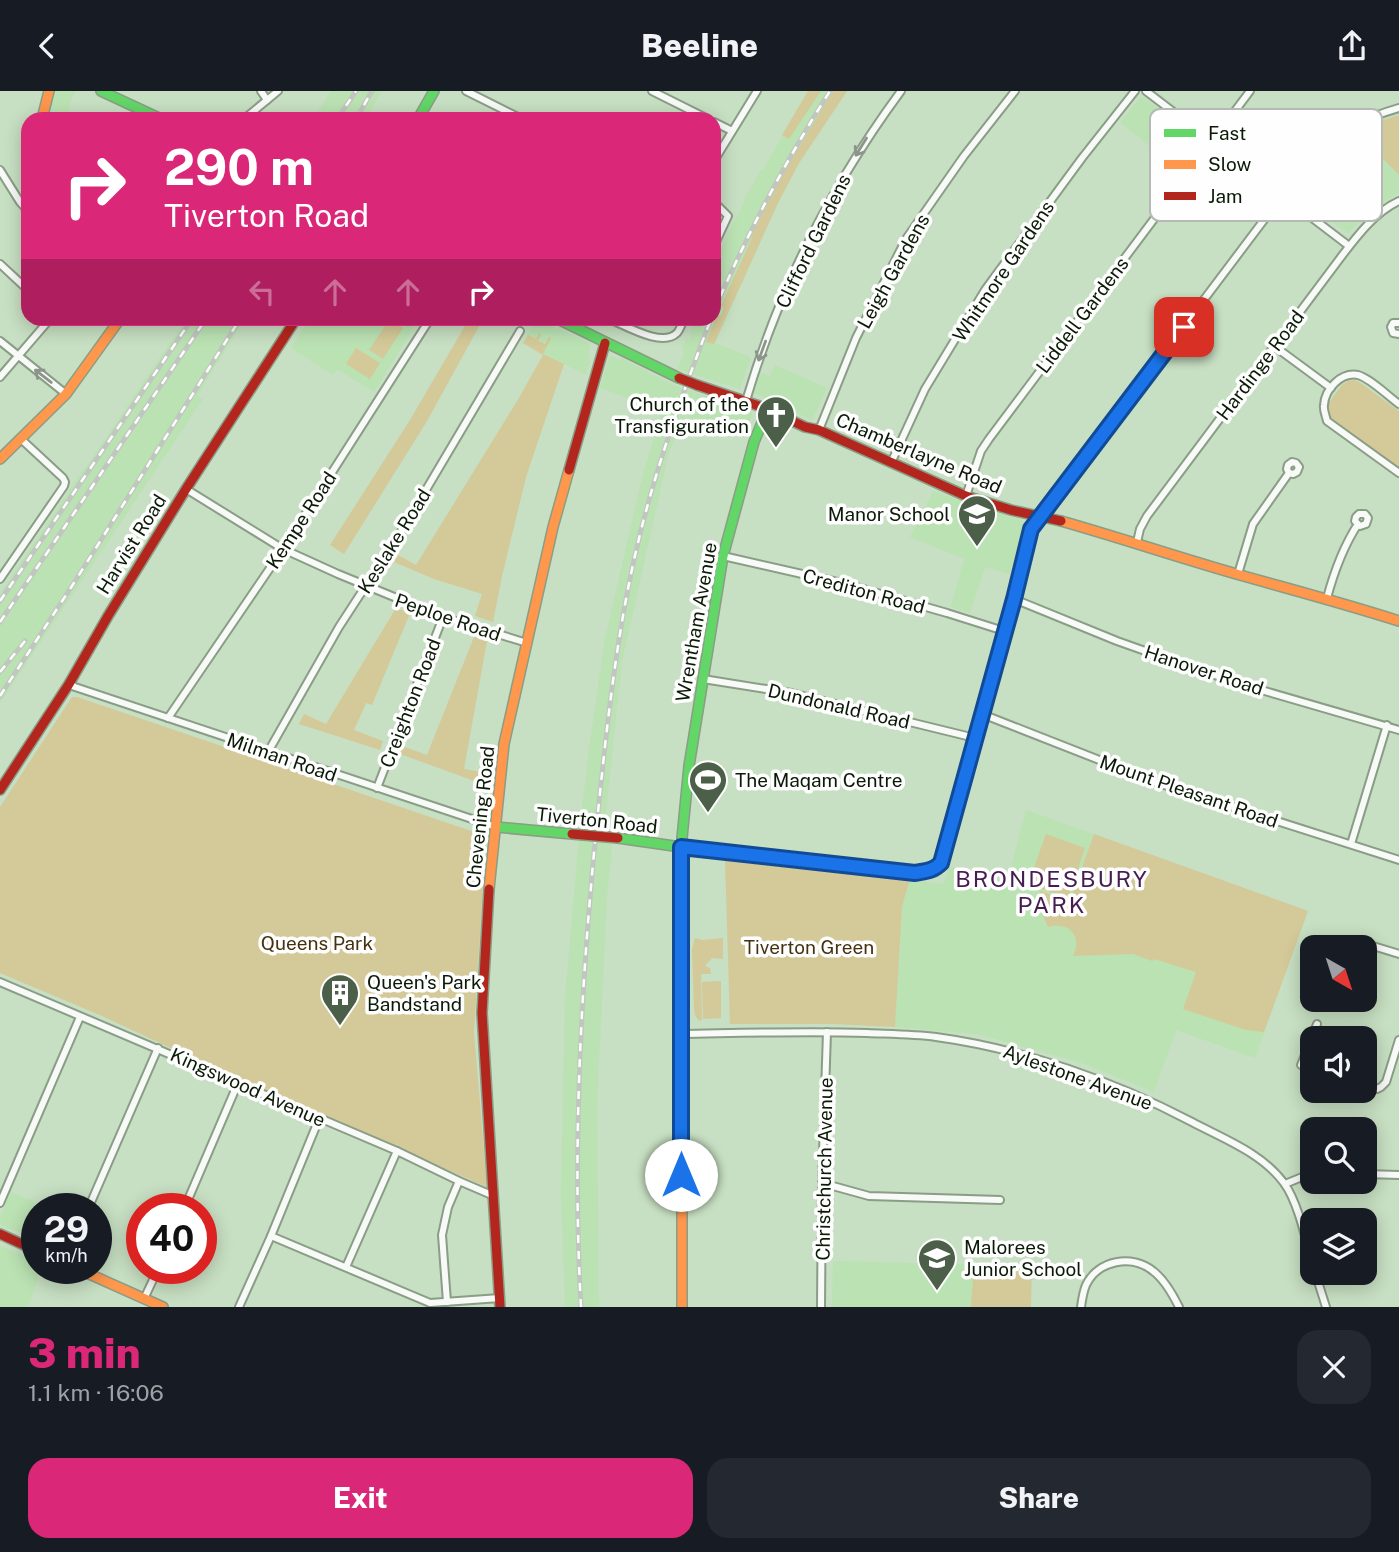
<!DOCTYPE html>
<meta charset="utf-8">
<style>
:root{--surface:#171b24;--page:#242831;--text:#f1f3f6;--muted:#9ea1a6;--accent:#db2777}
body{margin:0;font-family:"Public Sans",sans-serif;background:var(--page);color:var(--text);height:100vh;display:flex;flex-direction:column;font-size:26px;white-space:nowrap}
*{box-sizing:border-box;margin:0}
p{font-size:23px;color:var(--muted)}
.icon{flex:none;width:38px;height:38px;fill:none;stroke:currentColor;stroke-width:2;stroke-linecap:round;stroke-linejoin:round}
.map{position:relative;height:1216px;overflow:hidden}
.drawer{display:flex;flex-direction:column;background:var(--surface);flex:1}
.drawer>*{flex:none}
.guide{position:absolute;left:21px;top:21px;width:700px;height:214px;border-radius:21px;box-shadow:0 4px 18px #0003;background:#db2777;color:#fff;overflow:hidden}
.needle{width:46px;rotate:141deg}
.buttons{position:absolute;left:1300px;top:844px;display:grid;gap:14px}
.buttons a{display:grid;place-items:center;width:77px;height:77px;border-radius:14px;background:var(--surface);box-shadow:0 4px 18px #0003;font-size:35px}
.speed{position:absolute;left:21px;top:1102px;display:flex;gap:14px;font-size:35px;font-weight:700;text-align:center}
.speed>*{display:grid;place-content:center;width:91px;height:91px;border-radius:50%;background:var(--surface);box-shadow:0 4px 18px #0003;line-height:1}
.speed small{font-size:18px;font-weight:400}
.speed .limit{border:10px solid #d22;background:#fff;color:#111}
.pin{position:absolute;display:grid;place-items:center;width:60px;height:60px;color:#fff;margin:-30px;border-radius:14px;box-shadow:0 4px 10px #0006}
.me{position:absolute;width:77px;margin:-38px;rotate:0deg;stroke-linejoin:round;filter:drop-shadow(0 0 5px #0008)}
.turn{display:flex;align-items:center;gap:24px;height:147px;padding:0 28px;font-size:32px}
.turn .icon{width:91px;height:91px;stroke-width:2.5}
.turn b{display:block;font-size:49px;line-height:60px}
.lanes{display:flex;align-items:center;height:66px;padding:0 28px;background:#0003;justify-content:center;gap:35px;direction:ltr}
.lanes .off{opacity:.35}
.round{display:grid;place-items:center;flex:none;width:74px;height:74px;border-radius:21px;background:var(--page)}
.headline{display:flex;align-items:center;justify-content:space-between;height:119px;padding:0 28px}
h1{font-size:42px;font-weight:800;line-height:52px;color:var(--accent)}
.action{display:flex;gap:14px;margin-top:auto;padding:14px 28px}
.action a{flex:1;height:80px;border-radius:21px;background:var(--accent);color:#fff;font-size:28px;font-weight:800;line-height:80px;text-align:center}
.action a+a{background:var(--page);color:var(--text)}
header{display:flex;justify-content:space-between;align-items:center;height:91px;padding:0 28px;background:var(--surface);font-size:32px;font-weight:800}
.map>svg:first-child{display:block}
.built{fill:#bbe2b3}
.green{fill:#d4c998}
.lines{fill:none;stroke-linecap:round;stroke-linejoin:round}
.street-casing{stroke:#8a9d86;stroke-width:10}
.fast-casing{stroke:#8a9d86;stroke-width:12}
.slow-casing{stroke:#8a9d86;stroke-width:12}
.jam-casing{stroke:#8a9d86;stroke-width:12}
.street{stroke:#f7faf6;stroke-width:6}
.fast{stroke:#63d668;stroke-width:9}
.slow{stroke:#ff974d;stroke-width:9}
.jam{stroke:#b3261e;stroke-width:9}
.rail-casing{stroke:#c0c7bf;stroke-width:5}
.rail{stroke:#fefefe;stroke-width:2.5;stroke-dasharray:8;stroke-linecap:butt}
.jam-bridge-casing{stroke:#8a9d86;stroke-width:12;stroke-linecap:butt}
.jam-bridge{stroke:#b3261e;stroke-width:9}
.oneway{stroke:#8c958a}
.route-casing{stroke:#114b97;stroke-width:18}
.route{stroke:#1a73e8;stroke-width:12}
.labels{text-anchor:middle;stroke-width:7;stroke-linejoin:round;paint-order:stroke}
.street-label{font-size:19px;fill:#0a1a06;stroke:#fefefe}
.poi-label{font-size:19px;fill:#0a1a06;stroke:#fefefe;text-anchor:start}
.park-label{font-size:19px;fill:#44320f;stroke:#fefefe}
.quarter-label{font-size:23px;letter-spacing:2px;fill:#471d51;stroke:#fefefe}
.key{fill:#fefefe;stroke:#b5bab4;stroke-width:2}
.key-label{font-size:19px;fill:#0a1a06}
</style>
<header><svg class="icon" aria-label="back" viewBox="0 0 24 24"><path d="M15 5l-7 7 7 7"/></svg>Beeline<svg class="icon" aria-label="share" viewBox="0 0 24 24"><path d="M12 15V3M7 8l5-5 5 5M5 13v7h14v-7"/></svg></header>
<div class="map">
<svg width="1399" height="1216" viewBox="0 0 1399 1216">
<rect width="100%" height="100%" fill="#c7dfc2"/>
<g class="built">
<path d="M56,0H76L69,13V28H49L54,4Z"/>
<path d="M331,0H382L365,28H313Z"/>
<path d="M808,0H847L799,72L778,112L715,252L751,266L740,298L677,278L684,262L681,259L686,248L689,249L695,229L698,230L700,228H714V175L728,142L745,110L744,109L761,79H763Z"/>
<path d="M1143,6L1201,50L1180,78L1120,32L1140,7Z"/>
<path d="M1356,40L1399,84V101L1369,122L1348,142L1315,119L1297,106L1296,103L1297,98L1324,65L1346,46Z"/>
<path d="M186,228H245L197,305L203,308L0,612V502L77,388L89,372Z"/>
<path d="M310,228H419L374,301L337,278L333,284L291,257Z"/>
<path d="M537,228L589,252L590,256L588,265L590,270L586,284L523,252Z"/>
<path d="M610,264L620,269L621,267L671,293L751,321L752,324L747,338V346L687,326L688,319L669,361L622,570L604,739L612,756L607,806L597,1013L599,1216H565L561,1103L565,908L580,736L589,659L605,548L641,391L662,319L600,297Z"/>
<path d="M775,274L827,297L812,329L752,301L759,281L770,285Z"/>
<path d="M933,400L1026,431L1009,483L985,476L970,522L951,516L964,468L910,446Z"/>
<path d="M1026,719L1308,820L1255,967L1176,939L1154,1001L1082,972L977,943L895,936L902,815L910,789L944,793L949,776L1007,791Z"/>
<path d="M11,1101L50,1118H37V1151L30,1148L31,1146L1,1134L0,1127Z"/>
<path d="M0,1155L37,1170V1178H40L38,1184H39L28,1216H0Z"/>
<path d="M833,1170L1032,1175L1031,1216H832Z"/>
</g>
<g class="green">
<path d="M808,0H821L789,48L782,44Z"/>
<path d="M833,0H847L799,72L778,112L714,253L706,251L717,224L721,225L724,217L721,215L752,147L750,146L781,86Z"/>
<path d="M1399,24V84L1356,40L1370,33Z"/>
<path d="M390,228L403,237L383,268L369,259Z"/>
<path d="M469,228H478L482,230L427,330L344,463L330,454L410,329Z"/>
<path d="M539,242L541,243L538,250L545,253L549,246L551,247L543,263L564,273L526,386L502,485L493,531L475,525L482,503L434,488L394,471L398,464L416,474L519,307L543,264L523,252L528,244L536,248Z"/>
<path d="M356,257L380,272L370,288L346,273Z"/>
<path d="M1354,289L1359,291L1399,320V378L1331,327L1328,320V313L1342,294L1348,290Z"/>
<path d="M396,517L410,522L372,614L366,612L354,639L383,650L380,659L299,633L304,623L326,633Z"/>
<path d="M474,546L487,550L464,678L493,683L491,696L400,663L402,655L427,664Z"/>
<path d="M72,606H77L486,745L474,941L487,1096L192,967L102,925L0,882V716Z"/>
<path d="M1046,743L1085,757L1068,807L1028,793Z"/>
<path d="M1094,743L1308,820L1264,941L1246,939L1183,918L1196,881L1154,868L1152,870L1133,863L1073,865C1083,845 1069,830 1048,836L1037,811L1040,800L1070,810Z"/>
<path d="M725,770L910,789L902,815L895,936L832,933H730Z"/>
<path d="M695,847L702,849L723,847V868L712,867L705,875L710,877L711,883H701L702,929L699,930L695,924L694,918L692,859Z"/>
<path d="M721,890V927L703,928L702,891Z"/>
<path d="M974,1173L1032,1175L1031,1216H971Z"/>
</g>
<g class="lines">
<defs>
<g id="street">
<path d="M261,0L267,9"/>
<path d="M466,0L522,28"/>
<path d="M652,0L708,28"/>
<path d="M1146,0L1349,155"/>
<path d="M244,28L278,0"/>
<path d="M714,31L732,40"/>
<path d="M714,70L757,0"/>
<path d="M0,79L20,111L28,120"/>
<path d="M714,111L728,125L714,155"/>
<path d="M0,173L28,199"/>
<path d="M609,228C625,234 662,257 677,242C680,239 682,232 684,228"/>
<path d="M1399,232H1393L1391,236L1393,242L1399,243"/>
<path d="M0,250L66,303"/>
<path d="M1274,255L1331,297"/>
<path d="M0,286L50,228"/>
<path d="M746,310C779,197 831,95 901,0"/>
<path d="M1399,313C1389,306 1370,287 1358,284C1341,281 1325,298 1324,314C1323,319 1326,325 1327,330L1399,382"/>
<path d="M819,339L856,247L906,148L964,65L1015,0"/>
<path d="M891,372L925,298L985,199L1082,67L1135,0"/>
<path d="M186,398L283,458L338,483L443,526L527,552"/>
<path d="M966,405L981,360L989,348L1250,0"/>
<path d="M1137,451L1140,438L1147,425L1341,166C1357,145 1375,121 1399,110"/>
<path d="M723,465L846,493L947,522L1004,540"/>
<path d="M1238,483L1253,433L1289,382L1287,378L1288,374L1292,371L1296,372L1299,376L1297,381L1293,383L1289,382"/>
<path d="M0,488L64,395L65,391L63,387L21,348"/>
<path d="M1327,507C1334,481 1343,456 1358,433L1355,430L1356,426L1359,423H1365L1368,427L1366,433L1360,435L1358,433"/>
<path d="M1014,508L1117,550L1193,577L1251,596L1399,639"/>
<path d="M703,588L791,602L975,647"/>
<path d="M69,593L75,596L496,736"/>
<path d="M982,623L1158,692L1399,769"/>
<path d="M168,627L283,458L430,228"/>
<path d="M268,661L339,536L404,436L520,240"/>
<path d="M377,697L443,526"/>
<path d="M1351,753L1387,634"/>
<path d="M681,756L915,781C926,780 933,780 941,772L1031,438L1279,109C1293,94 1304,77 1318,62C1340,38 1368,26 1399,17"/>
<path d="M1360,851L1399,863"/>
<path d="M0,891L397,1060L459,1090L494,1105"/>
<path d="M681,943C743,942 805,940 867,942C890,943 913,943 936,946C1024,958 1114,990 1192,1031C1224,1048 1262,1062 1284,1092C1298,1111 1306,1149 1312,1172"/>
<path d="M1312,978L1301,974L1317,933"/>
<path d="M1365,995L1377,998L1381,996L1386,991L1399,949"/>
<path d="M1365,1083L1399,1084"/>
<path d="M822,1092L869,1105L1000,1109"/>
<path d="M1285,1093L1302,1086L1312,1083"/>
<path d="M0,1112L80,926"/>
<path d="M88,1118L158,957"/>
<path d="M184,1118L238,992"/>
<path d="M271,1145L430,1212L500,1207"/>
<path d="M346,1176L397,1060"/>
<path d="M1315,1181L1326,1216"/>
<path d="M144,1208L158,1178"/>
<path d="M447,1211L442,1144L448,1116L459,1090"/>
<path d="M239,1216L271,1145L319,1028"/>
<path d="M821,1216L822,1092L827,941"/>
<path d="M1081,1216C1082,1209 1083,1201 1086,1194C1098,1169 1132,1163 1153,1180C1164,1188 1173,1204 1179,1216"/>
</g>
<g id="fast">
<path d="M101,0L161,28"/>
<path d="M418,28L434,0"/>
<path d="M558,228L679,287"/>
<path d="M496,736L572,743"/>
<path d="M618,747L681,756"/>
<path d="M682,853V747L689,675L723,465L754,351L764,327L765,317"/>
</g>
<g id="slow">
<path d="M42,28L49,0"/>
<path d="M0,368L66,303L120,228"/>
<path d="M1061,430C1121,447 1180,467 1240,484C1293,499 1346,513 1399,530"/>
<path d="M489,798L504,653L553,436L569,379"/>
<path d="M682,853V1216"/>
<path d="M78,1178L163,1216"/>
</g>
<g id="jam">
<path d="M697,294L765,317L805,336L819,339L966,405L1011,419L1061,430"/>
<path d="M569,379L605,252"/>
<path d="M0,699L69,593L108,525L186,398L296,228"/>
<path d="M489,798L482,922L500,1216"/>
<path d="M0,1143L37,1160"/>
</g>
</defs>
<use href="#street" class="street-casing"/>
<use href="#fast" class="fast-casing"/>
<use href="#slow" class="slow-casing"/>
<use href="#jam" class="jam-casing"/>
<use href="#street" class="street"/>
<use href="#fast" class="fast"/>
<use href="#slow" class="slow"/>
<use href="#jam" class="jam"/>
<defs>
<g id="rail">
<path d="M337,28L356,0"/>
<path d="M356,28L372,0"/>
<path d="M714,220C747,143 785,71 830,0"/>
<path d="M0,510L192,228"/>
<path d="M0,531L206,228"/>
<path d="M0,581L25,550"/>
<path d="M0,605L72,495L240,228"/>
<path d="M581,1216C572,1055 581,891 597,731C606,643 615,555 634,469C652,387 681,306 711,228"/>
</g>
</defs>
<use href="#rail" class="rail-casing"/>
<use href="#rail" class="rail"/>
<defs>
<g id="jam-bridge">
<path d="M679,287L697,294"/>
<path d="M572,743L618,747"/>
</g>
</defs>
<use href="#jam-bridge" class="jam-bridge-casing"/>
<use href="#jam-bridge" class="jam-bridge"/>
</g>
<defs><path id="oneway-shaft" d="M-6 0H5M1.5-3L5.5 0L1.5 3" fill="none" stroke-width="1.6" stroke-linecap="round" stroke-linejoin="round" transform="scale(1.75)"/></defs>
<g class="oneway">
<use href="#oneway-shaft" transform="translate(861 56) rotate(122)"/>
<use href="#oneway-shaft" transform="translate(762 260) rotate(110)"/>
<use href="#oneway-shaft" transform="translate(43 285) rotate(-142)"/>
</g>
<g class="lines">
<defs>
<path id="route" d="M681,1084V756L915,782C926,780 933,780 941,772L1014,508L1031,438L1184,236"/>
</defs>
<use href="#route" class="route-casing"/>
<use href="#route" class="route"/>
</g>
<defs>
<symbol id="church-pin" viewBox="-11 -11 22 30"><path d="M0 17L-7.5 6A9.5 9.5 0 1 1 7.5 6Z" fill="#4c5f48" stroke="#fefefe"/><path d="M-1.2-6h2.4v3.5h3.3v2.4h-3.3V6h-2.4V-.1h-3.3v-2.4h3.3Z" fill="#fff"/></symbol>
<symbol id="school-pin" viewBox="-11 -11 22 30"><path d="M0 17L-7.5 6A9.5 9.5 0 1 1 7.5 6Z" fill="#4c5f48" stroke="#fefefe"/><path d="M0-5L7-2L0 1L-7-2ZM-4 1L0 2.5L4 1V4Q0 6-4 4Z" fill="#fff"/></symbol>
<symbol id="stadium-pin" viewBox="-11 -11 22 30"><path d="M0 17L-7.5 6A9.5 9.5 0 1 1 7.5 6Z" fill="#4c5f48" stroke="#fefefe"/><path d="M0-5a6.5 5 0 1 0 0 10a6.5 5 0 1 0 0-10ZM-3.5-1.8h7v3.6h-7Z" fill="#fff"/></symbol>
<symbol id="building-pin" viewBox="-11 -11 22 30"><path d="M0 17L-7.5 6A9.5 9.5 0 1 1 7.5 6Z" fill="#4c5f48" stroke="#fefefe"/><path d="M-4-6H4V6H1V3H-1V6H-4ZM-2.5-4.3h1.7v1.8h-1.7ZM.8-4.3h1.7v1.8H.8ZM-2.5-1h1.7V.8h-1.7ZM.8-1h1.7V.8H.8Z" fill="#fff"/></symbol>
</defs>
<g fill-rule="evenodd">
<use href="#church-pin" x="754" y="302" width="44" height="60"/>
<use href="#school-pin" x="955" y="401" width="44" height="60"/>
<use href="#stadium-pin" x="686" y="667" width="44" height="60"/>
<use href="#building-pin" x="318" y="880" width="44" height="60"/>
<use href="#school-pin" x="915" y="1145" width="44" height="60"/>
</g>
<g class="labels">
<g class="street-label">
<text transform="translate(813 150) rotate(-64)" y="7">Clifford Gardens</text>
<text transform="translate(893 180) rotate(-61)" y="7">Leigh Gardens</text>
<text transform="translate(1003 180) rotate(-56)" y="7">Whitmore Gardens</text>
<text transform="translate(1082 224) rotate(-53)" y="7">Liddell Gardens</text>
<text transform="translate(1260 274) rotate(-53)" y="7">Hardinge Road</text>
<text transform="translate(919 362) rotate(23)" y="7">Chamberlayne Road</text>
<text transform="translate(301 429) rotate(-57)" y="7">Kempe Road</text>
<text transform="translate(394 450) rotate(-58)" y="7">Keslake Road</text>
<text transform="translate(131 453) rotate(-58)" y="7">Harvist Road</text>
<text transform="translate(864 500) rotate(15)" y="7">Crediton Road</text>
<text transform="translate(448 526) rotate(19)" y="7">Peploe Road</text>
<text transform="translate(696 531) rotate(-80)" y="7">Wrentham Avenue</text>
<text transform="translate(1204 579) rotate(18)" y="7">Hanover Road</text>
<text transform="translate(410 612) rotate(-69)" y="7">Creighton Road</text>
<text transform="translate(839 615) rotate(13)" y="7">Dundonald Road</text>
<text transform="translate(282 666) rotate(19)" y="7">Milman Road</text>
<text transform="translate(1189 700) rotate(19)" y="7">Mount Pleasant Road</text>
<text transform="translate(480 726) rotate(-84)" y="7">Chevening Road</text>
<text transform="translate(597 729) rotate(6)" y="7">Tiverton Road</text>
<text transform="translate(1078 986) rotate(20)" y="7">Aylestone Avenue</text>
<text transform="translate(248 996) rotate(24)" y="7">Kingswood Avenue</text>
<text transform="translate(824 1078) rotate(-89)" y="7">Christchurch Avenue</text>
</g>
<g class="poi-label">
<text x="749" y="320" text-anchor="end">Church of the<tspan x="749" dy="22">Transfiguration</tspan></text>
<text x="950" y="430" text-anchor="end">Manor School</text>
<text x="735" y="696">The Maqam Centre</text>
<text x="367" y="898">Queen's Park<tspan x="367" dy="22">Bandstand</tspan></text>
<text x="964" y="1163">Malorees<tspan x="964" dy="22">Junior School</tspan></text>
</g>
<g class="park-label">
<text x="317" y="859">Queens Park</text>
<text x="809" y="863">Tiverton Green</text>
</g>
<g class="quarter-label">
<text x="1052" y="796">BRONDESBURY<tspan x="1052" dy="26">PARK</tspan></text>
</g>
</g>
<rect x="1150" y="18" width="232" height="112" rx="10" class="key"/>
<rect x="1164" y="38" width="32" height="8" fill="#63d668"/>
<rect x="1164" y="69" width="32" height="9" fill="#ff974d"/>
<rect x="1164" y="101" width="32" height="8" fill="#b3261e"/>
<g class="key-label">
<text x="1208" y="49">Fast</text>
<text x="1208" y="80">Slow</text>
<text x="1208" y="112">Jam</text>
</g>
</svg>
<div class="buttons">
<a><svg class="needle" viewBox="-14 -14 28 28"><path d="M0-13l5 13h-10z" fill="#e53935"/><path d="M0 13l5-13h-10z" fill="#9ea1a6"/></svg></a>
<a><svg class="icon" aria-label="sound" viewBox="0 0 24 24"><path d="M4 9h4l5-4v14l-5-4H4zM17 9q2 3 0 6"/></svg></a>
<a><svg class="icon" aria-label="search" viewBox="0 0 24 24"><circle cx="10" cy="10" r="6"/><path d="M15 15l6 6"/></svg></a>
<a><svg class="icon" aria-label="layers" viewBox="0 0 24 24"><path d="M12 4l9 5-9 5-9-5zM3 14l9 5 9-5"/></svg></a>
</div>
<div class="speed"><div>29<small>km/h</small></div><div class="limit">40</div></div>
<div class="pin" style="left:1184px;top:236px;background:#d93025"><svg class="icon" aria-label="arrive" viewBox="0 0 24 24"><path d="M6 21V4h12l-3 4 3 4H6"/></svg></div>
<svg class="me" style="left:681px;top:1084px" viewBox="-20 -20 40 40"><circle r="19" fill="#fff"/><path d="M0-13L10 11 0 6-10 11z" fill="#1a73e8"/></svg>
<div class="guide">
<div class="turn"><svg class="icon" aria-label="right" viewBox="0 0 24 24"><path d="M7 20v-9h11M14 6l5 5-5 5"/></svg><div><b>290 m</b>Tiverton Road</div></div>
<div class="lanes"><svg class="icon off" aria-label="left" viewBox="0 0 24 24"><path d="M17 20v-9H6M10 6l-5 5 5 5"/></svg><svg class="icon off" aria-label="ahead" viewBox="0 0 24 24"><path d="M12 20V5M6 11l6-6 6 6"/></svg><svg class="icon off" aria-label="ahead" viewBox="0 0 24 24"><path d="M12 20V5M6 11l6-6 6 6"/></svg><svg class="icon" aria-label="right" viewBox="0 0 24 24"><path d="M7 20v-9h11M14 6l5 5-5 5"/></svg></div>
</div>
</div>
<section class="drawer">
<div class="headline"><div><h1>3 min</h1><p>1.1 km · 16:06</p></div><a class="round"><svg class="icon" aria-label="close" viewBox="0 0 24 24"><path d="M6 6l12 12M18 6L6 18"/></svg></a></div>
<div class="action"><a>Exit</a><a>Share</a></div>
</section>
